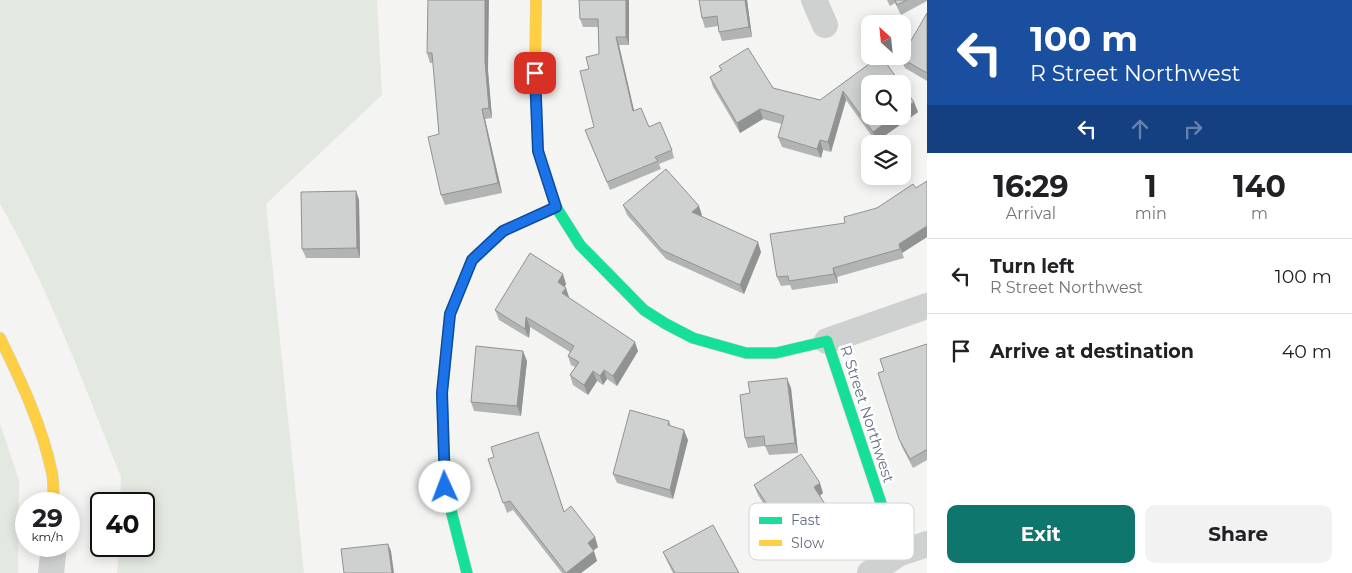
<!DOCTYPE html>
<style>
:root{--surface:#fff;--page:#f2f2f2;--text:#202124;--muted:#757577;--line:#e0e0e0;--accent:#0f766e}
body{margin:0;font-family:Montserrat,sans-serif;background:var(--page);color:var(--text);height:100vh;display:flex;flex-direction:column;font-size:19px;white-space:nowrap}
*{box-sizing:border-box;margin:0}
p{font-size:16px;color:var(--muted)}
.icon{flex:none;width:28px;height:28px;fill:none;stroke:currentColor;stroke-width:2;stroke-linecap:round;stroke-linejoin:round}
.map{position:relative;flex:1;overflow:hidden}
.details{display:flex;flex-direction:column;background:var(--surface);width:425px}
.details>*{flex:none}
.banner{background:#1a4fa0;color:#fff;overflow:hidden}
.needle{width:32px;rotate:333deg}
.fabs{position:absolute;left:861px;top:15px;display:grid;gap:10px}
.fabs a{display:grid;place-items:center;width:50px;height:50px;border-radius:10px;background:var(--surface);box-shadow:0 2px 12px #0003;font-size:25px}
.speed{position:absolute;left:15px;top:492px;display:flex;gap:10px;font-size:25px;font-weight:700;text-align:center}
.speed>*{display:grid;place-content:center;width:65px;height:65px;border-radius:50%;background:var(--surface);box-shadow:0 2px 12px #0003;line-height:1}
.speed small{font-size:12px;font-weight:400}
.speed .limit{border:2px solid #111;border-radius:8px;background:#fff;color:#111}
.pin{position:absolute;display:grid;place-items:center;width:42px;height:42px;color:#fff;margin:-21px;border-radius:10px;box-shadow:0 2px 8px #0006}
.me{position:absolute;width:55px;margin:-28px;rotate:358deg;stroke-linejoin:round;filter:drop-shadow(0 0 4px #0008)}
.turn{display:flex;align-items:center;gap:18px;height:105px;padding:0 20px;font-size:22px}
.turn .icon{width:65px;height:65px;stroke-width:2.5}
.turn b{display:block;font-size:35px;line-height:42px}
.lanes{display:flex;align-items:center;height:48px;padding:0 20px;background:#0003;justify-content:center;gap:25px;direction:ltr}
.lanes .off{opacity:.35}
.eta{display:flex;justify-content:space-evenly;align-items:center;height:85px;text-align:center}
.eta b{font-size:30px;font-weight:700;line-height:35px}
.primary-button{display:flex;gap:10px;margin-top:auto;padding:10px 20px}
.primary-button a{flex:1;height:58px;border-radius:10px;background:var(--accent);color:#fff;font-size:20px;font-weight:700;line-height:58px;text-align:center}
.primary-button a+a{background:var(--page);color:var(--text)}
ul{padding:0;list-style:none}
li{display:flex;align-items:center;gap:15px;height:75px;padding:0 20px;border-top:1px solid var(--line)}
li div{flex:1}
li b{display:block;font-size:19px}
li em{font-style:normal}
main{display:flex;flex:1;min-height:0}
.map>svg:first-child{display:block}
.green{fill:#e3e8e1}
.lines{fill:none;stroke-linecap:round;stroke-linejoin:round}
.fast-casing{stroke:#d0d2d2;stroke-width:12}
.slow-casing{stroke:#d0d2d2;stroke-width:12}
.street{stroke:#cfd0d0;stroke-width:26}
.fast{stroke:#16e098;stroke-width:11}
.slow{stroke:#ffcf43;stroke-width:11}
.wall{fill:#b2b4b4}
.shaded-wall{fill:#919292}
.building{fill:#cfd1d1;stroke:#919292}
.route-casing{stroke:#114b97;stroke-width:12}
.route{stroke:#1a73e8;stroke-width:9}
.labels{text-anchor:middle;stroke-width:5;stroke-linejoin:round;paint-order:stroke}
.street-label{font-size:15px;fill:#646f84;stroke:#fff}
.key{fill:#fff;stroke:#d0d4da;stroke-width:1}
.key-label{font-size:14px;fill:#646f84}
</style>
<main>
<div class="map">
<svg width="927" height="573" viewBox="0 0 927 573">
<rect width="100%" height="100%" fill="#f4f5f3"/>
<g class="green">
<path d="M0,0H377L382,95L266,204L304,573H117L119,546H144V504H120L121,477C84,386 50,290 0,204Z"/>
<path d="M0,423L19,480L18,573H0Z"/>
</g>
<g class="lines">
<defs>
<g id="fast">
<path d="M545,173L556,207L580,245L644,310L666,324L693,338L746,353H776L827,341L898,554"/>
<path d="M467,573L445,487L442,393L450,314L472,260L503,231L556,207"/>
</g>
<g id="slow">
<path d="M536,0L535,73L538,151L545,173"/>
<path d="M0,338C21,381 42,425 52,473C54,483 53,494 54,504"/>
</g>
</defs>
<use href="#fast" class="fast-casing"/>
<use href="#slow" class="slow-casing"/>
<g class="street">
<path d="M814,0L825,25"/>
<path d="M827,341L927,306"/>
<path d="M51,573L54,546"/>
<path d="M870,573L898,554L927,544"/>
</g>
<use href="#fast" class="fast"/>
<use href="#slow" class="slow"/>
</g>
<g class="wall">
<path d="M428,0L488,71L492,118L485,119L502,193L445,205L441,195L439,134L433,63H430L427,53Z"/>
<path d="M629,0V45H619L634,111L672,150L674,158L659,164L661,169L610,190L588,138L594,127L589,69L599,54L598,27H583L580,19Z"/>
<path d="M699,0H747L752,37L722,41L719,32L718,26L705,28L702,18Z"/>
<path d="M887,0H927V1L901,15L895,3L890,6Z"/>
<path d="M927,13V81L905,68L901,58Z"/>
<path d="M880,56L918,112L876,142L846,100L831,152L823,150L821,158L782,147L778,137L782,124L763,119L740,133L713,87L710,77L721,70L719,66L773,88L820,100Z"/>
<path d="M927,181V237L902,253L904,258L837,277L838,283L792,290L790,285L781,286L777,277L845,223L916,188Z"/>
<path d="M356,191L359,200L360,258H306L302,249Z"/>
<path d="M623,205L702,215L701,216L761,252L744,294L666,259L627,215Z"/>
<path d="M566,284L565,287L566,288L569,298L638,351L617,386L607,379L603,385L597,381L588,395L573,385L570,375L575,367L571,365L568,356L570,352L530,327L529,338L499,320L495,310Z"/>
<path d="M927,344V460L913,468L902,447L899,439L884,371Z"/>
<path d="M527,361L521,416L474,411L471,402Z"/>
<path d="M791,388L798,453L769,455L765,446L748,448L745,438Z"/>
<path d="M669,421L671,426L688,440L673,499L617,483L613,474Z"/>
<path d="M542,442L564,512L598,547L593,551L597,561L581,573H562L513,510L507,513L488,459Z"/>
<path d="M754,485L823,493L820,496L828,513L788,541L758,495Z"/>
<path d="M663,552L739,573H673L667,561Z"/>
</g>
<g class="shaded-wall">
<path d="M485,0H489L488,71L492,118L489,108L485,62Z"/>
<path d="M626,0H629V45L626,37Z"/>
<path d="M745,0H747L752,37L749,27Z"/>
<path d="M616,37L619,45L636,119L633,111Z"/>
<path d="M843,91L846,100L831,152L828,142Z"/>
<path d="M914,102L918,112L876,142L873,132L895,116H902V111Z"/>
<path d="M482,109L485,119L502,193L498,183Z"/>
<path d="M760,109L763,119L740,133L737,123Z"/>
<path d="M820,140L823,150L821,158L817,149Z"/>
<path d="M356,191L359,200L360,258L357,248Z"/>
<path d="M699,206L702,215L695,222L692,212Z"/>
<path d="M927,226V237L902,253L904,258L899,244Z"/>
<path d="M758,242L761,252L744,294L740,285Z"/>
<path d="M833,268L837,277L838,283L834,274Z"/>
<path d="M563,274L566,284L561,292L558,282Z"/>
<path d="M566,288L569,297L566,303L562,293Z"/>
<path d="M526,317L530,327L529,338L525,329Z"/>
<path d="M635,342L638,351L617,386L613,376Z"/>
<path d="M523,351L527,361L521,416L517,406Z"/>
<path d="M604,370L607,379L603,385L600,376Z"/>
<path d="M593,371L597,381L588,395L584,385Z"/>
<path d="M787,378L791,388L798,453L795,443Z"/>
<path d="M684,430L688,440L673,499L670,490Z"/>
<path d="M820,483L823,493L818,497L814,487Z"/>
<path d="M825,504L828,513L788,541L785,531Z"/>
<path d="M595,537L598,547L591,552L588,543Z"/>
<path d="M388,544L391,551L394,573H392Z"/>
<path d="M594,551L597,561L581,573H566Z"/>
</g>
<g class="building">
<path d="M428,0H485V62L489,108L482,109L498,183L441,195L428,137L439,134L432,53H427Z"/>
<path d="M579,0H626V37H616L633,111L641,108L649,127L660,122L672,150L655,157L658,161L607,182L585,130L594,127L580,71L589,69L586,57L599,54L598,19H580Z"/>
<path d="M699,0H745L749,27L719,32L717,16L702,18Z"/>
<path d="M895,0H907L897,5Z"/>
<path d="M927,13V73L901,58Z"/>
<path d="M748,48L773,88L820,100L880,56H881L901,84H870V116H895L873,132L843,91L828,142L820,140L817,149L778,137L784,116L760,109L737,123L710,77L722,70L719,66Z"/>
<path d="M902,86L914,102L902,111Z"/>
<path d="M666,169L699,206L692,212L758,242L740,285L662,250L623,205Z"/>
<path d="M927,181V226L899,244L900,249L833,268L834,274L789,281L788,276L777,277L770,234L845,223L844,217L877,208L913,184L916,188Z"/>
<path d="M356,191L357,248L302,249L301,192Z"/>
<path d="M530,253L563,274L558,282L566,288L562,293L635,342L613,376L604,370L600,376L593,371L584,385L570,375L579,362L568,356L574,346L526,317L525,329L495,310Z"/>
<path d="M927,344V451L926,450L910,459L899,439L878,373L884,371L880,359Z"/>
<path d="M476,346L523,351L517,406L471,402Z"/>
<path d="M787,378L795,443L765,446L764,436L745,438L740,395L750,393L748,382Z"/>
<path d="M630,410L669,421L668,425L684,430L670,490L613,474Z"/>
<path d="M538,432L564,512L571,506L595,537L588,543L594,551L566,573L510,501L503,503L488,459L494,457L491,447Z"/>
<path d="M801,454L820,483L814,487L825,504L785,531L754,485Z"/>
<path d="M713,525L739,573H675L663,552Z"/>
<path d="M388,544L392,573H344L341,549Z"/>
</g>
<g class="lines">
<defs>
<path id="route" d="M445,487L442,393L450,314L472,260L503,231L556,207L538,151L535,73"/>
</defs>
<use href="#route" class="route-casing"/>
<use href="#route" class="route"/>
</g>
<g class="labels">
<g class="street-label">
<text transform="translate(867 414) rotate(72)" y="5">R Street Northwest</text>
</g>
</g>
<rect x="749" y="503" width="165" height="57" rx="8" class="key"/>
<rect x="759" y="517" width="23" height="7" fill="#16e098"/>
<rect x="759" y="540" width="23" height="6" fill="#ffcf43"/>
<g class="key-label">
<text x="791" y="525">Fast</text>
<text x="791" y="548">Slow</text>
</g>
</svg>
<div class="fabs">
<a><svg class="needle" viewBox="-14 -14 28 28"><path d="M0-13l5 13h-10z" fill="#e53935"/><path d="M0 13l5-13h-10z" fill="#757577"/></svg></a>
<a><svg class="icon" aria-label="search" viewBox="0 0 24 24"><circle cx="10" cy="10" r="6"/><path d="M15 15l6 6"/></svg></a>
<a><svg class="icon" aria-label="layers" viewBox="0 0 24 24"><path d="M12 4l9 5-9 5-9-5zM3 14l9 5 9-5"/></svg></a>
</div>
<div class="speed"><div>29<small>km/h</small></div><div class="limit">40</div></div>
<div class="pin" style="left:535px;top:73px;background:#d93025"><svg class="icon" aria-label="arrive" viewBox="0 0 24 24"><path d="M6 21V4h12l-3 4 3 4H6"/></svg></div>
<svg class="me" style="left:445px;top:487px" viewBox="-20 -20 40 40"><circle r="19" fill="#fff"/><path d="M0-13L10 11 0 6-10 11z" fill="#1a73e8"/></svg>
</div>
<section class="details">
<div class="banner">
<div class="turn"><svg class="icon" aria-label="left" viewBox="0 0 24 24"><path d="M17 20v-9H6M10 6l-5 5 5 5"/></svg><div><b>100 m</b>R Street Northwest</div></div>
<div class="lanes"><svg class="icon" aria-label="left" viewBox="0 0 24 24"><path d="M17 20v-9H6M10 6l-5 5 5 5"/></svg><svg class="icon off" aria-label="ahead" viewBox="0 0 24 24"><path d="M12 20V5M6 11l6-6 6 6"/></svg><svg class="icon off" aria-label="right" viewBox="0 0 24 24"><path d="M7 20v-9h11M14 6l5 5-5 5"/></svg></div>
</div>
<div class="eta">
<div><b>16:29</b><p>Arrival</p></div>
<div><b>1</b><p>min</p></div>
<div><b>140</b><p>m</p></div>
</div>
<ul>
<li><svg class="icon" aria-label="left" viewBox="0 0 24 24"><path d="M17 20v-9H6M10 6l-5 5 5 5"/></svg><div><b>Turn left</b><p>R Street Northwest</p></div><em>100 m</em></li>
<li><svg class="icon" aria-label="arrive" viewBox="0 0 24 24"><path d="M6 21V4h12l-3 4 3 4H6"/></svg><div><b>Arrive at destination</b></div><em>40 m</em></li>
</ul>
<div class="primary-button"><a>Exit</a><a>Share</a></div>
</section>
</main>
